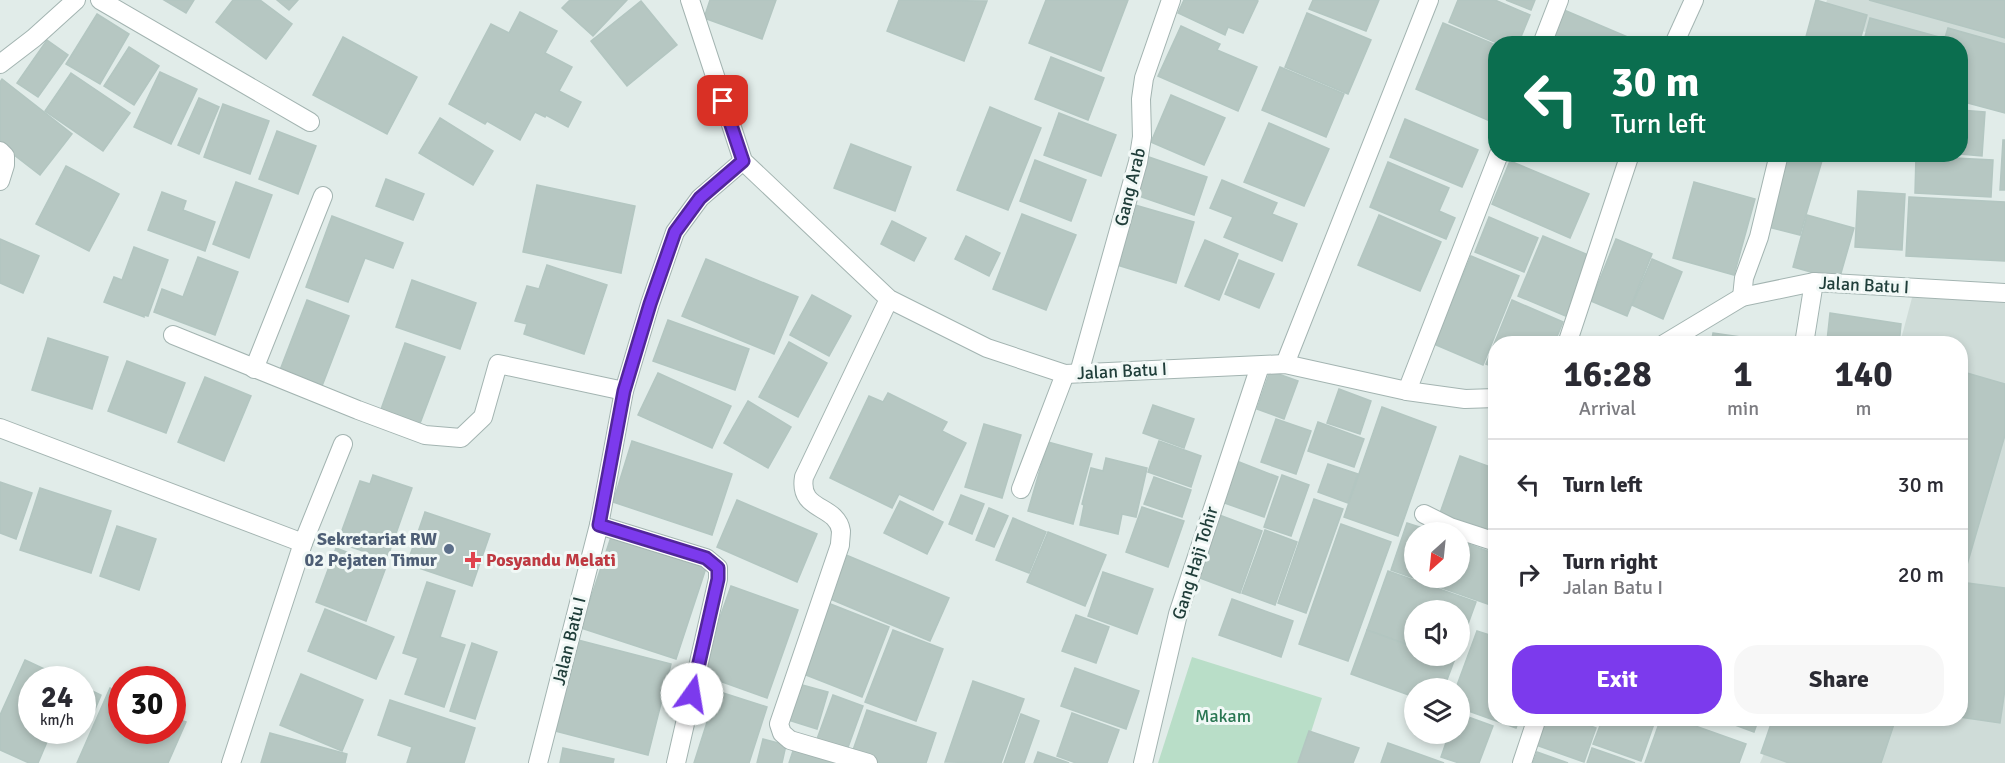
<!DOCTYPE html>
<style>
:root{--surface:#fff;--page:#f7f7f7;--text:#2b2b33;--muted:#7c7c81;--line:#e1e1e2;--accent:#7c3aed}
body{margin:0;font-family:Signika,sans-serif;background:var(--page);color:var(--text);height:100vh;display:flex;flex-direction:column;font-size:22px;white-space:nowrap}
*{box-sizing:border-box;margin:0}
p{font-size:20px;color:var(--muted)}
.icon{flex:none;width:33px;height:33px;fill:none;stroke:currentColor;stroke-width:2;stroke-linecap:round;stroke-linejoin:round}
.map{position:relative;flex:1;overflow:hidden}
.side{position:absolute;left:1488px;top:336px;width:480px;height:390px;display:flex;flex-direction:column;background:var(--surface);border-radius:24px;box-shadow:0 3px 9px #0003}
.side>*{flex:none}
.banner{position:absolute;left:1488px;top:36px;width:480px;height:126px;border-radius:24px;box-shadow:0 3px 9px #0003;background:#0b6e4f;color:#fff;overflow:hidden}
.needle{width:39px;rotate:207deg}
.fabs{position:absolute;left:1404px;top:522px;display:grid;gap:12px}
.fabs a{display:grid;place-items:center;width:66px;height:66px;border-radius:50%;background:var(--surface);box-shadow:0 3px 9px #0003;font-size:30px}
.speed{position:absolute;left:18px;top:666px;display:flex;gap:12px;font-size:30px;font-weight:700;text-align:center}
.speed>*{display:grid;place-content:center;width:78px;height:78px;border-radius:50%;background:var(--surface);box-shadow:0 3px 9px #0003;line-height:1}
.speed small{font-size:15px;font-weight:400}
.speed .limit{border:9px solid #d22;background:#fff;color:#111}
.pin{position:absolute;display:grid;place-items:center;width:51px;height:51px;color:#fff;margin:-26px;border-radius:12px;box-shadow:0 3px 9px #0006}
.me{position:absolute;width:66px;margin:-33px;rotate:13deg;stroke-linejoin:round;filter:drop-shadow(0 0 4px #0008)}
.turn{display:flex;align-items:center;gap:21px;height:126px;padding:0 24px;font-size:27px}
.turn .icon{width:78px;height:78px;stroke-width:2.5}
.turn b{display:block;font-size:42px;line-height:51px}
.eta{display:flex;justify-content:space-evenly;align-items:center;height:102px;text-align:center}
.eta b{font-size:36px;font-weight:700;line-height:42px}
.button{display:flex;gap:12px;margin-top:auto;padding:12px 24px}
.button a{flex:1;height:69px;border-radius:24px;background:var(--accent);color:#fff;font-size:24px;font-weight:700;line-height:69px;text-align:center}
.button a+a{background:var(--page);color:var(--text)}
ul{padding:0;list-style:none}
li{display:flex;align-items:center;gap:18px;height:90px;padding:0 24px;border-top:2px solid var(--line)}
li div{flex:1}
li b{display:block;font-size:22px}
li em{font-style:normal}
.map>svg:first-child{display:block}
.built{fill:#cfdcd8}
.green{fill:#b9dec8}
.building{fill:#b6c7c2;stroke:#b3c6c1;stroke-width:1.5}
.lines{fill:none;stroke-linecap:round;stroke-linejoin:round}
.service-casing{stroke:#a3b4b1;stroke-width:20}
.minor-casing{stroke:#a3b4b1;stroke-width:20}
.service{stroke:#fff;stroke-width:18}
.minor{stroke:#fff;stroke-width:18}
.route-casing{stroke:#51269a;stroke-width:15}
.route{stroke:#7c3aed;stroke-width:10}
.service-dot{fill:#5c6f8a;stroke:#f1f8f6;stroke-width:2}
.health-dot{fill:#e0444e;stroke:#f1f8f6;stroke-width:2}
.labels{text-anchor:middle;stroke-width:6;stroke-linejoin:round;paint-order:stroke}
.street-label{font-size:18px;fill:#203e3a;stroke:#f1f8f6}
.service-label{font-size:18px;font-weight:bold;fill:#4e5e75;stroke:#f1f8f6;text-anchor:end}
.health-label{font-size:18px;font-weight:bold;fill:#be3a42;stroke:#f1f8f6;text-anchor:start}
.park-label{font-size:18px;fill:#297652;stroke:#f1f8f6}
</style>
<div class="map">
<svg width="2005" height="763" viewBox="0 0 2005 763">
<rect width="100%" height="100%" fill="#e1ece9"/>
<g class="built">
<path d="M1827,0H2005V66L1960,44L1911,43L1820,21Z"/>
<path d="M2005,288V763H1760L1779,719L1960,718V344L1900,343L1913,294Z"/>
</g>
<path class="green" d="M1192,657L1322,698L1301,763H1158Z"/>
<g class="building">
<path d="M164,0H194L186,13Z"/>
<path d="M233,0H260L292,24L266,59L216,22Z"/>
<path d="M277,0H298L289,10Z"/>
<path d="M570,0H627L593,36L562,8Z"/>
<path d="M710,0H776L762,39L704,18Z"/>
<path d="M899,0L987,1L964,61L887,31Z"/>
<path d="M1046,0H1128L1101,71L1029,43Z"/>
<path d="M1184,0H1257L1258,1L1243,33L1228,27L1225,35L1178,13Z"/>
<path d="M1313,0H1379L1366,31L1309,9Z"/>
<path d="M1458,0H1495L1530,15L1518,44H1499L1449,22Z"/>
<path d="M1506,0H1535L1531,10Z"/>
<path d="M1816,0L1867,15L1859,44H1804Z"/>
<path d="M1869,0H2005V38Z"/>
<path d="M641,1L677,45L627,86L591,41Z"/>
<path d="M1564,10L1644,44H1550Z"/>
<path d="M520,12L557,31L545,53L572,67L559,91L581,102L568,127L546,115L545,117L535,112L520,140L487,121L485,124L449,104L491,24L509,33Z"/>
<path d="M1307,13L1371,40L1348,94L1285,67Z"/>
<path d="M97,14L129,34L100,84L66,64Z"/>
<path d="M1870,18L1943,38L1942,44H1863Z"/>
<path d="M1443,23L1496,45V107L1490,121L1416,89Z"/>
<path d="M1181,26L1220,44L1217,50L1257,67L1238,111L1158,76Z"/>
<path d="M1948,28L2005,44V113L1960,101V44H1943Z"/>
<path d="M343,37L417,77L387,134L313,95Z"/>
<path d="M47,40L68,55L38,97L17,83Z"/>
<path d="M129,47L159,66L134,105L104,86Z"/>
<path d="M1051,57L1104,78L1088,120L1035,99Z"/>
<path d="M1280,67L1344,94L1326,137L1262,110Z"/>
<path d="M160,72L197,89L171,144L134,127Z"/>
<path d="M71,73L130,113L103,151L45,111Z"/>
<path d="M2,79L72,134L40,175L0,144V82Z"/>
<path d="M1171,95L1225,118L1204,165L1151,142Z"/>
<path d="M199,98L219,107L199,154L178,145Z"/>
<path d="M223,104L269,121L250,174L204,157Z"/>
<path d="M990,107L1041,128L1008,210L957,190Z"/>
<path d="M1960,110L1985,112L1982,156L1960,154Z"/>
<path d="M1059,113L1116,135L1101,176L1044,155Z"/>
<path d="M440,118L493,151L473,185L419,153Z"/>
<path d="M1405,119L1478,150L1462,187L1390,157Z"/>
<path d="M1269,123L1329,149L1304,206L1244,182Z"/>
<path d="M277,131L316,146L298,194L259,179Z"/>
<path d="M2003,140H2005V190H2000Z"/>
<path d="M851,144L911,167L895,211L834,188Z"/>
<path d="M1784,154H1824L1800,235L1764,226Z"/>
<path d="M1146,156L1207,177L1194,215L1133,194Z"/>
<path d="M1916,156L1993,160L1991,197L1915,193Z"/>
<path d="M1035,160L1086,180L1071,221L1020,201Z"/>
<path d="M1510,161L1589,194L1570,238L1492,204Z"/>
<path d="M1388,162L1449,188L1439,211L1455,218L1446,239L1370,207Z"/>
<path d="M66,166L119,194L89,251L36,224Z"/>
<path d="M386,179L424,194L413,220L376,206Z"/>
<path d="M1222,180L1277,203L1272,214L1297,224L1282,261L1224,237L1233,217L1210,208Z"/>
<path d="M236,182L272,195L249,258L213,244Z"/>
<path d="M1694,182L1755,199L1734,275L1673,258Z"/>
<path d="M537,185L635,206L621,273L523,252Z"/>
<path d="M1858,191L1905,194L1902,250L1855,247Z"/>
<path d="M162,192L186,201L183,210L215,222L205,251L148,230Z"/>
<path d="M1909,197L2005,202V261L1906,256Z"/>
<path d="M1135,205L1194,222L1176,283L1117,265Z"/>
<path d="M1022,214L1076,235L1046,310L993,289Z"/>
<path d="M1379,215L1441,242L1420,291L1358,265Z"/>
<path d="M1807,215L1854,228L1839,280L1793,267Z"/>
<path d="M332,216L403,243L393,268L365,258L348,302L306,287Z"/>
<path d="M1489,217L1538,238L1524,272L1475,252Z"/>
<path d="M892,221L926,238L914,261L881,244Z"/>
<path d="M966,236L1000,253L989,276L955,259Z"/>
<path d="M1543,236L1593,257L1568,317L1518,296Z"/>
<path d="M0,239L39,256L23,293L0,283Z"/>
<path d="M1616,239L1652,254L1627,316L1591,301Z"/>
<path d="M1205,240L1238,254L1219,300L1185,286Z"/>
<path d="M134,247L168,260L148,316L144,315V317L104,302L114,277L122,280Z"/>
<path d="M1471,256L1519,276L1483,365L1434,344Z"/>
<path d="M198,257L238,272L215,335L154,312L162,289L183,297Z"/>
<path d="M706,259L798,297L774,354L682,316Z"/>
<path d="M1652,259L1682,272L1663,319L1632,305Z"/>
<path d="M1239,260L1274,274L1259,308L1225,294Z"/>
<path d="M547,265L607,285L584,354L524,334L527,324L515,321L527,286L539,289Z"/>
<path d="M412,280L476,303L460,349L396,327Z"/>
<path d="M812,295L851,316L829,356L790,335Z"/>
<path d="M307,300L349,316L322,386L280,370Z"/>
<path d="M1512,300L1563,322L1554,344H1496V368L1486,364Z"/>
<path d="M1830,313L1901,324L1899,344H1846L1827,341Z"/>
<path d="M668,320L749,349L735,390L653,361Z"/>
<path d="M1713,333L1775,342V344H1711Z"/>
<path d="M48,338L108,357L92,409L32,390Z"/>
<path d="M789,342L827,363L798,417L759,397Z"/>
<path d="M405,343L445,357L419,426L380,412Z"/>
<path d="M127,361L185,383L166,433L108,411Z"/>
<path d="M1270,371L1298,381L1284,419L1257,409Z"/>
<path d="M1960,371L2005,384V435L1964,575L1960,574Z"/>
<path d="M658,373L731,406L712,448L638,415Z"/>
<path d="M205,377L251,396L224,461L178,442Z"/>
<path d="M1339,389L1371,401L1360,434L1327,423Z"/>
<path d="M888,393L947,422L942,431L966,443L933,510L899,494L892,508L830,478L869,396L883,402Z"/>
<path d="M748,401L791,427L768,468L724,443Z"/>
<path d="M1153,405L1194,419L1184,448L1143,433Z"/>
<path d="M1382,407L1436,427L1398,536L1344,517Z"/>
<path d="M1276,419L1311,431L1296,474L1261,462Z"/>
<path d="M1318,422L1364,439L1354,467L1308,451Z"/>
<path d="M984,424L1021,435L1002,498L965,487Z"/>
<path d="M632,441L732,474L712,535L613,502Z"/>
<path d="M1159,441L1201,456L1191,487L1148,472Z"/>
<path d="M1048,442L1092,454L1073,524L1028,511Z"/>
<path d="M1460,456L1496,469V533L1440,513Z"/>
<path d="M1106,458L1147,468L1136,517L1122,514L1118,534L1080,525L1084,505L1082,504L1091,468L1103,471Z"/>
<path d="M1234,460L1278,477L1264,517L1219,501Z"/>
<path d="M1328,464L1358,474L1348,503L1318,492Z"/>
<path d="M373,475L412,488L387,559L348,546L352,537L341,533L360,481L370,484Z"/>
<path d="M1282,475L1309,485L1291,536L1264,527Z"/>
<path d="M1154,477L1191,490L1182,517L1144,504Z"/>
<path d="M0,482L32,493L16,539L0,533Z"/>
<path d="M40,488L111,511L91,573L20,550Z"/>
<path d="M961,495L984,504L972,534L949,524Z"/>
<path d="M1314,499L1343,509L1306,613L1278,603Z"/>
<path d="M737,500L817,534L797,582L717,547Z"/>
<path d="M900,501L943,522L927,554L884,533Z"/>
<path d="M1142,507L1184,521L1168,567L1126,552Z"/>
<path d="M989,508L1008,516L994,547L976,540Z"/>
<path d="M425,512L490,534L472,586L407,564Z"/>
<path d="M1214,513L1262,531L1240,593L1192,575Z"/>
<path d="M1013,518L1046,532L1029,573L996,560Z"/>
<path d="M1407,523L1435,532H1414V578H1460V541L1496,554V607L1391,570Z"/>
<path d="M1341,524L1391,542L1348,661L1299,644Z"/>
<path d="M117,526L156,539L139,590L100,576Z"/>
<path d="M1265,530L1297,542L1275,605L1242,593Z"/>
<path d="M1048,532L1106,555L1085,606L1027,582Z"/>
<path d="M611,537L706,568L676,659L581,628Z"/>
<path d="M336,548L386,567L366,621L316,602Z"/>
<path d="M846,555L949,598L930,641L828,598Z"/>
<path d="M1388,571L1476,602L1460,646V610H1414V647L1367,630Z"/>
<path d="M1103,572L1153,589L1137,634L1088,616Z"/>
<path d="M427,582L455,591L440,637L465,645L444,707L405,694L418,658L403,653Z"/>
<path d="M1960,582L2005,588V689L2000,723L1960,717Z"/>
<path d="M731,586L798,610L767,698L700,674Z"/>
<path d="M1232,599L1293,621L1281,657L1219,635Z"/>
<path d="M828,603L889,627L862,697L801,673Z"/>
<path d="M325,609L394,637L376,679L308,651Z"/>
<path d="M1076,615L1109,627L1096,663L1062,651Z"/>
<path d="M893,630L943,649L916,721L865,702Z"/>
<path d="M1367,630L1414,647V656H1438L1454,661L1444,688H1414V697L1351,674Z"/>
<path d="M1477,631L1496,637V718H1520L1516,728L1460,708V688H1456Z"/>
<path d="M578,640L671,664L648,755L555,731Z"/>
<path d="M472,643L497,652L475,719L450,711Z"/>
<path d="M1438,656H1456L1454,661Z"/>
<path d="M25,660L68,680H32V730H52L38,763H29L0,750V715Z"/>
<path d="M1075,668L1139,691L1126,729L1061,706Z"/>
<path d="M301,674L363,700L342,751L280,725Z"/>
<path d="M973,681L1024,699L1001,763L945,762Z"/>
<path d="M795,683L828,692L817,729L785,719Z"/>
<path d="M82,686L101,695L91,719L82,715Z"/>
<path d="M110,688L122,694V730H172V717L186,722L168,763H77Z"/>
<path d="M717,691L767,707L749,763H694Z"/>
<path d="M833,695L863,706L847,750L817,739Z"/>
<path d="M390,700L475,728L464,763H407L412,747L378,735Z"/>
<path d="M867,710L936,733L926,763H881L852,753Z"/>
<path d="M1072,713L1119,730L1107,763H1076L1057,756Z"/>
<path d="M1021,714L1039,721L1024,763H1004Z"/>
<path d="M1460,714L1493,726L1479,763H1459L1441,757L1449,734H1460Z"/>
<path d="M1545,718H1569L1596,728L1584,762L1536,745Z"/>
<path d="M1603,718H1656L1641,761L1593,744Z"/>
<path d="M1661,718H1673L1746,744L1739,763H1645Z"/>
<path d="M1716,718H1759L1754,732Z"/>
<path d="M1773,718H1896L1881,763H1789L1761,753Z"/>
<path d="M1309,731L1359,748L1353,763H1298Z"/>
<path d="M270,733L347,754L345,763H261Z"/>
<path d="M763,739L786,745L782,763H757Z"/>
<path d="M1388,743L1444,763H1381Z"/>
<path d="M563,748L614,759L613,763H560Z"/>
<path d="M794,748L834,760L833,763H789Z"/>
<path d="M1592,748L1635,763H1587Z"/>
<path d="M1038,752L1069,763H1034Z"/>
<path d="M1537,752L1568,763H1533Z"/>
</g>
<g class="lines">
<defs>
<path id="service" d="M1021,489L1065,374"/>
<g id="minor">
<path d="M100,0L310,122"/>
<path d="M690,0L743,161L889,299L987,348L1065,374L1285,364L1407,391L1465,399L1496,398"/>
<path d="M1542,44L1559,0"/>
<path d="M1674,44L1694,0"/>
<path d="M0,64L34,38L76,0"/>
<path d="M0,151L5,156V165L0,181"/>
<path d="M1742,297L1744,278L1759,237L1779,154"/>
<path d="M173,335L358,410L425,435L461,438L483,417L498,364L624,391"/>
<path d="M1567,344L1630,154"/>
<path d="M1664,344L1742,297L1814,282L2005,293"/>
<path d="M1804,344L1814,282"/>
<path d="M1285,364L1429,0"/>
<path d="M254,369L323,196"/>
<path d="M1079,373L1138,162L1142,137L1141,99L1144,78L1171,0"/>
<path d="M1407,391L1499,154"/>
<path d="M0,428L303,543"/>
<path d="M1424,514L1450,527L1496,542"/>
<path d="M599,525L706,558L718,568V579L676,763"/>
<path d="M231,763L303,543L343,444"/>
<path d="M538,763L599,525L624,391L650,304L675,232L700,198L743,161"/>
<path d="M868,763L790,740L782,733L779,724L840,545C840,541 841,535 841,531C837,504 798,512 804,477L889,299"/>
<path d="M1143,763L1178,614L1260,366"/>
<path d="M1522,763L1537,718"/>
</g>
</defs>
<use href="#service" class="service-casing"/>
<use href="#minor" class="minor-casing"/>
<use href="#service" class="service"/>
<use href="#minor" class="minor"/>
</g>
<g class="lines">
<defs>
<path id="route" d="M692,694L718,579V568L706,558L599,525L624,391L650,304L675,232L700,198L743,161L723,101"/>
</defs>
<use href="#route" class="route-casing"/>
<use href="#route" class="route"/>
</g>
<circle class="service-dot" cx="449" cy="549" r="6"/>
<path class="health-dot" d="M470 551h6v6h6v6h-6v6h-6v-6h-6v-6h6z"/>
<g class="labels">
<g class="street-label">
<text transform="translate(1130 187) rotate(-76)" y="6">Gang Arab</text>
<text transform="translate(1864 285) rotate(3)" y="6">Jalan Batu I</text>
<text transform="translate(1122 371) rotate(-3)" y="6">Jalan Batu I</text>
<text transform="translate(1195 563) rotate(-73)" y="6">Gang Haji Tohir</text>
<text transform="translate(569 641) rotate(-76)" y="6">Jalan Batu I</text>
</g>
<g class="service-label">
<text x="437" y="545">Sekretariat RW<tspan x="437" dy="21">02 Pejaten Timur</tspan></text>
</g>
<g class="health-label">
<text x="486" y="566">Posyandu Melati</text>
</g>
<g class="park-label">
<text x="1223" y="722">Makam</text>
</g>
</g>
</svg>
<div class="fabs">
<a><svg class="needle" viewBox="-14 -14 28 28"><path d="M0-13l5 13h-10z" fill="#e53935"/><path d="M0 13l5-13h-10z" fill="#7c7c81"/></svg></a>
<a><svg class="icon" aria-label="sound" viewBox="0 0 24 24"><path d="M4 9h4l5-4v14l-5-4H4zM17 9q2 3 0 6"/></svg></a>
<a><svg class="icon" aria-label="layers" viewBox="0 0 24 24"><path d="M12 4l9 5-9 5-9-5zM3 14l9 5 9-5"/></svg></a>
</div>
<div class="speed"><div>24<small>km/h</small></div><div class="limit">30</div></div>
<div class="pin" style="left:723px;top:101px;background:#d93025"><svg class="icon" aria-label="arrive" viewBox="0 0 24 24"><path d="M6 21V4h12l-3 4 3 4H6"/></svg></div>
<svg class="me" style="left:692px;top:694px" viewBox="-20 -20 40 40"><circle r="19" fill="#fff"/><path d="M0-13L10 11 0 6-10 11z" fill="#7c3aed"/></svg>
<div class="banner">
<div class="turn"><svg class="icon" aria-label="left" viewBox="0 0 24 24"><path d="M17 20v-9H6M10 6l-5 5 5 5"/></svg><div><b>30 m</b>Turn left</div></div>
</div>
<section class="side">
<div class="eta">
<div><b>16:28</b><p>Arrival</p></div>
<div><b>1</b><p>min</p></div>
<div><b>140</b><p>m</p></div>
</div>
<ul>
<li><svg class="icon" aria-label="left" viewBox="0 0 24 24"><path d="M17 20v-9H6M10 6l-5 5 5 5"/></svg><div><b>Turn left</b></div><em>30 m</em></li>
<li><svg class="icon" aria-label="right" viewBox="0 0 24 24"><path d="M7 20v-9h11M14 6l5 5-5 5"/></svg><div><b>Turn right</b><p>Jalan Batu I</p></div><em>20 m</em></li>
</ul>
<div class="button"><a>Exit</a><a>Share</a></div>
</section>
</div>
